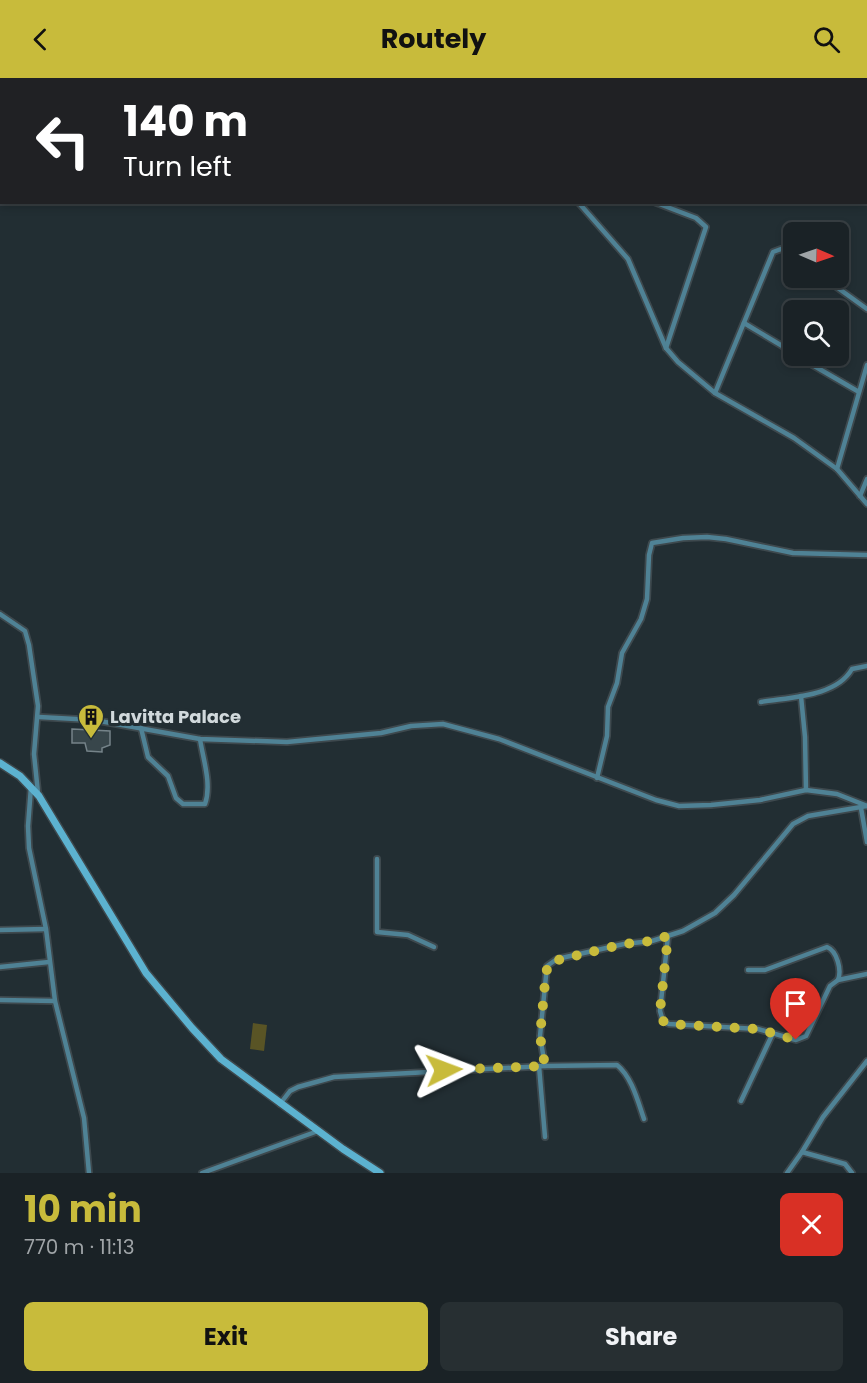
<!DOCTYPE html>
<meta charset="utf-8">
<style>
:root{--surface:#1a2226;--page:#272f32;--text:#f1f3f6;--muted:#9fa4a7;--line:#383f43;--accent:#c8bb3b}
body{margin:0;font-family:Poppins,sans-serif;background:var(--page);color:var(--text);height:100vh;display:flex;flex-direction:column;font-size:22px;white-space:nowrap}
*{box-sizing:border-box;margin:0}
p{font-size:20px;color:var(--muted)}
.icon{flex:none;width:33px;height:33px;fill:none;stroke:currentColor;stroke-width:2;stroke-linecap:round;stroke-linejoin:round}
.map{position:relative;height:1095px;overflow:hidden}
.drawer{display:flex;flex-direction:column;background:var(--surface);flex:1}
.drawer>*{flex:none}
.banner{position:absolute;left:0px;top:0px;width:867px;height:126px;box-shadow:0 3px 9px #0003,0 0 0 2px var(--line);background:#202124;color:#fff;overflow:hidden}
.needle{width:39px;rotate:92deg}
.tools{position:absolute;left:783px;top:144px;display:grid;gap:12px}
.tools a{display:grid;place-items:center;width:66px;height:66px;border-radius:9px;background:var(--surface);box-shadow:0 3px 9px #0003,0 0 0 2px var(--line);font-size:30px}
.pin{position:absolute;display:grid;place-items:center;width:51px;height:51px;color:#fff;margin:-62px -26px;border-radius:50% 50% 50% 0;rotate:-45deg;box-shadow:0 0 6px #0007}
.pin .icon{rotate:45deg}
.me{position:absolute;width:66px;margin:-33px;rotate:87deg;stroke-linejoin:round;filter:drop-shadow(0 0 4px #0008)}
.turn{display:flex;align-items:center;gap:21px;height:126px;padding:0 24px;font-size:27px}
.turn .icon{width:78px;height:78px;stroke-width:2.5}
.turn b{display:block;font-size:42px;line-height:51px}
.round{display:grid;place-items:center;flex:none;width:63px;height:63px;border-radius:9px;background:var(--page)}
.overview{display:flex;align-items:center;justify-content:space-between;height:102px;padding:0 24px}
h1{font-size:36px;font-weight:700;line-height:45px;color:var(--accent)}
.primary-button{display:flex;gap:12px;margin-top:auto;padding:12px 24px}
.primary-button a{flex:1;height:69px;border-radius:9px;background:var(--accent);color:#111;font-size:24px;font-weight:700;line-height:69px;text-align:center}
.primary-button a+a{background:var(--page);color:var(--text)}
header{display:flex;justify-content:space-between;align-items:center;height:78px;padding:0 24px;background:var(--accent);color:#111;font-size:27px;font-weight:700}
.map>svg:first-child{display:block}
.green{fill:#595425}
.building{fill:#38464b;stroke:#758389;stroke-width:1.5}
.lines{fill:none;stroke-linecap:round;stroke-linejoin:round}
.street-casing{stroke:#3e494e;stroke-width:8}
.secondary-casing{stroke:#3e494e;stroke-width:10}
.street{stroke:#4f8295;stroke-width:4.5}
.secondary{stroke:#5cb2d0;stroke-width:7}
.route{stroke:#c8bb3b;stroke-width:10;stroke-dasharray:0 18}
.labels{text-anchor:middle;stroke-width:6;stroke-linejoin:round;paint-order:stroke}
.poi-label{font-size:18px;font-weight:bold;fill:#d1d9dc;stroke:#222e33;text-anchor:start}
</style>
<header><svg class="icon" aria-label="back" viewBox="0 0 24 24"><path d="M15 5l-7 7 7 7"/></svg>Routely<svg class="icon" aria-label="search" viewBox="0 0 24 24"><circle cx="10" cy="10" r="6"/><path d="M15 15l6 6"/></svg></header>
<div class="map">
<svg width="867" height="1095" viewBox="0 0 867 1095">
<rect width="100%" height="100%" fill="#222e33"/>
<path class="green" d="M253,945L267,947L264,973L250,971Z"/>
<path class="building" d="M72,651L110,653V667L102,670V674L87,673L85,665H72Z"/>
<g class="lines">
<defs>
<g id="street">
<path d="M468,0L469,2"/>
<path d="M323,2V0"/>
<path d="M475,2L476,0"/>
<path d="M563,2L564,0"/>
<path d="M673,2L674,0"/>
<path d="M578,124L628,181L666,270L678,284L715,315L794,360L837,391L867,426"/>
<path d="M654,124L696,140L706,149L666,270"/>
<path d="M824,200L867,231"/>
<path d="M744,245L794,275"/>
<path d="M797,278L859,314"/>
<path d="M715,315L773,174L781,171L794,179"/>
<path d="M837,391L867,287"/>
<path d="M860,418L867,401"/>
<path d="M0,536L25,553L29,567L38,628L34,676L38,715"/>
<path d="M801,618L805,659L806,712"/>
<path d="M761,624C790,619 836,619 852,591L867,588"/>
<path d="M39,639L94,642L200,661L287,664L381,655L411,648L443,646L499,661L656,722L679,728L711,727L760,722L806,712L837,716L867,728"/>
<path d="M141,650L148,679L168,698L176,720L183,726H205C212,706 203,681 200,661"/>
<path d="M597,700L607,658L608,629L617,605L622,575L641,541L647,521L649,477L652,465L683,460L707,459L726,461L793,475L867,477"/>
<path d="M31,709L28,748L29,770L46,851L55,923L84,1040L89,1095"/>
<path d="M861,730L867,764"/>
<path d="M377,781V854L408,857L434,869"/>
<path d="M0,852L46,851"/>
<path d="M668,858L660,933L663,943L669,946L758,951L796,962L806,958L830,908L838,902L867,896"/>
<path d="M0,889L49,884"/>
<path d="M748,892H765L827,869C837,873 842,892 838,902"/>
<path d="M0,922L55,923"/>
<path d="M539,988L545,1059"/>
<path d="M741,1023L773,955"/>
<path d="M280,1026L290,1013L298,1009L334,999L545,988"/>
<path d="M644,1041C638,1024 632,999 617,987L545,988L540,958L547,888L557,881L624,866L652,863L683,853L715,835L734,817L793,746L808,738L867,728"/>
<path d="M802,1074L845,1086L852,1095"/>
<path d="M202,1095L318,1053"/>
<path d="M787,1095L802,1074L823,1039L867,983"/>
</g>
<path id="secondary" d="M0,685L20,698L39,718L146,895L192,950L221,981L343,1071L380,1095"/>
</defs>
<use href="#street" class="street-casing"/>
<use href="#secondary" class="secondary-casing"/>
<use href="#street" class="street"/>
<use href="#secondary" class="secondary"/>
</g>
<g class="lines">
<path class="route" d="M444,992L545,988L540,958L546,894L550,884L624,866L652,863L668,858L660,933L663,943L669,946L758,951L796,962"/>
</g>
<defs>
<symbol id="building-pin" viewBox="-11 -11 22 30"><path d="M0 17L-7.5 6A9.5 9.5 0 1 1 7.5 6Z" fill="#c8bb3b" stroke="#222e33"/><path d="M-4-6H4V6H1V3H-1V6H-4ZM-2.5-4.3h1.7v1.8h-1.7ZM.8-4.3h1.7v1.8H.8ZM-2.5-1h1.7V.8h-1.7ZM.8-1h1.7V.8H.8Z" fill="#111"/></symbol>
</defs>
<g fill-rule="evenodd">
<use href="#building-pin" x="76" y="624" width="30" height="40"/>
</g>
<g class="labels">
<g class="poi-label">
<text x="110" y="645">Lavitta Palace</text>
</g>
</g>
</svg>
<div class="tools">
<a><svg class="needle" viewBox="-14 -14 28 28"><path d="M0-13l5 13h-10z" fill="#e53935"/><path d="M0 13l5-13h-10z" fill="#9fa4a7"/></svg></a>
<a><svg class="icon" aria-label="search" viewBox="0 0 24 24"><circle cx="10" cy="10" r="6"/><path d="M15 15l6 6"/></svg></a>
</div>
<div class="pin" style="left:796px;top:962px;background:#d93025"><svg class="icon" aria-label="arrive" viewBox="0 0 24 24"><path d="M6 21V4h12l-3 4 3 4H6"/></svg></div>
<svg class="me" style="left:444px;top:992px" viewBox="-20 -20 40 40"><path d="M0-17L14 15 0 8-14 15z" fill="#c8bb3b" stroke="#fff" stroke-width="4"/></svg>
<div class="banner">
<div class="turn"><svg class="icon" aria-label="left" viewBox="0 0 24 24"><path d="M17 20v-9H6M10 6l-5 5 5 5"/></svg><div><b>140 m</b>Turn left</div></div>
</div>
</div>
<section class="drawer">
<div class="overview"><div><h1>10 min</h1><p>770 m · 11:13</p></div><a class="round" style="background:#d93025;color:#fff"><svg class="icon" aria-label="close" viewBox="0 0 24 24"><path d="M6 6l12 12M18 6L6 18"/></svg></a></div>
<div class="primary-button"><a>Exit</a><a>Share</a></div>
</section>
